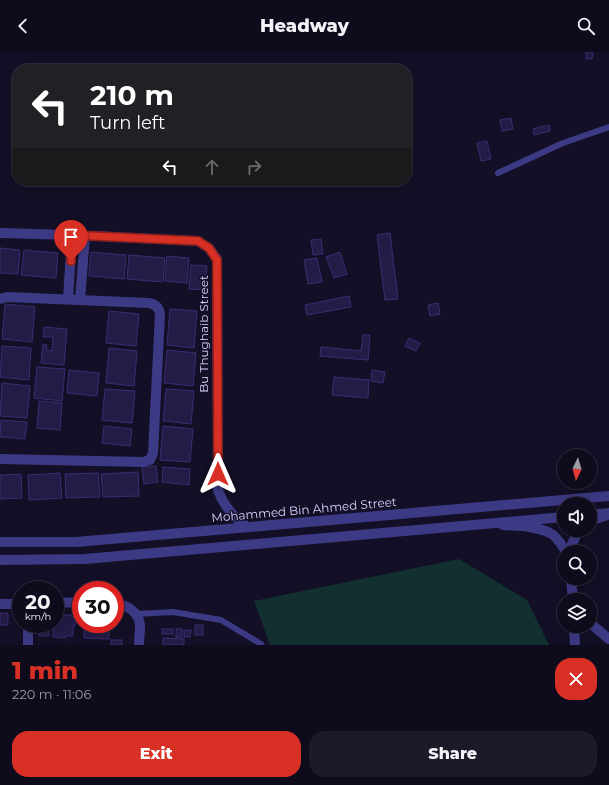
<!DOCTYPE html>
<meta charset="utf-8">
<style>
:root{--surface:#0e0b1c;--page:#1c1929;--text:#f1f3f6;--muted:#9b9ba3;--line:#2e2b3b;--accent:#d93025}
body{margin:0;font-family:Montserrat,sans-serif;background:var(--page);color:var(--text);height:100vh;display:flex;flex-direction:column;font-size:15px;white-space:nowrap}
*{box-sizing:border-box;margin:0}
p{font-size:13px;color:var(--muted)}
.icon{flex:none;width:22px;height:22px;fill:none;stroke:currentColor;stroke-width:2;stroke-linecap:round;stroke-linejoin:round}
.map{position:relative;height:593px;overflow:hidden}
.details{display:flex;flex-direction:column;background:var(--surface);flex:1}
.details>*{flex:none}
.guide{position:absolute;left:12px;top:12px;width:400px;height:122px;border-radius:16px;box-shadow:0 4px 16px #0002,0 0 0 1px var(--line);background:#202124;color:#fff;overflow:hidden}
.needle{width:26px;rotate:185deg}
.fabs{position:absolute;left:557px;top:397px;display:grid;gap:8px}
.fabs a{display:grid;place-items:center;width:40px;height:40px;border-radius:50%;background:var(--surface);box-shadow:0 4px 16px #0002,0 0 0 1px var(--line);font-size:20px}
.speed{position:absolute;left:12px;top:529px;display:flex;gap:8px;font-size:20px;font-weight:700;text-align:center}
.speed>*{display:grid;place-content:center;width:52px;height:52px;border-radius:50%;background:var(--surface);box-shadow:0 4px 16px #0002,0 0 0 1px var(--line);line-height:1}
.speed small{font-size:10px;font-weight:400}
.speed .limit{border:6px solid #d22;background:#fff;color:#111}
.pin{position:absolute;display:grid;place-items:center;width:34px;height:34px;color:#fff;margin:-41px -17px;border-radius:50% 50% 50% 0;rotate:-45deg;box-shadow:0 0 4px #0007}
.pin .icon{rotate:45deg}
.me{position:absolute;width:44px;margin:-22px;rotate:0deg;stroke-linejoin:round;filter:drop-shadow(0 0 3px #0008)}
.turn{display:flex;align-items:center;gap:14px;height:84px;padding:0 12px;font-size:18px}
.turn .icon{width:52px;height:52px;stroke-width:2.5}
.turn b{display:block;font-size:28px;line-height:34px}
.lanes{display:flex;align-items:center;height:38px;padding:0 12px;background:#0003;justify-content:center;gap:20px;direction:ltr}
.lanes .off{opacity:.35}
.round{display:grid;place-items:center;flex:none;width:42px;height:42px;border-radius:16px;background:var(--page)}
.overview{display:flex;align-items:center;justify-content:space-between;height:68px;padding:0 12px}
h1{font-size:24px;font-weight:800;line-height:30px;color:var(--accent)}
.cta{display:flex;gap:8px;margin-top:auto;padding:8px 12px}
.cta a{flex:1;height:46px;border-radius:16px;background:var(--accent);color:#fff;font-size:16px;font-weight:800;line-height:46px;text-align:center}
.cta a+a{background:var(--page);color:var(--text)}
header{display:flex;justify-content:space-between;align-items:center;height:52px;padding:0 12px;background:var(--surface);font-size:18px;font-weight:800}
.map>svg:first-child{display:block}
.green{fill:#12302f}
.building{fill:#241b47;stroke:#3b2d73}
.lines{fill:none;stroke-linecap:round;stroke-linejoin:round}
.service{stroke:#3d3a85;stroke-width:6}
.minor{stroke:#3d3a85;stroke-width:10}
.tertiary{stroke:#3d3a85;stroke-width:10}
.route-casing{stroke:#8d1f18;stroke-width:10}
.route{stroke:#d93025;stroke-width:7}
.labels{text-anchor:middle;stroke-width:3;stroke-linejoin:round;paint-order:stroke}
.street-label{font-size:12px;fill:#d9d4ff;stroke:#130f26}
</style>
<header><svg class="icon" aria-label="back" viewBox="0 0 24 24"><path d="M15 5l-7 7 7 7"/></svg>Headway<svg class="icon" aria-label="search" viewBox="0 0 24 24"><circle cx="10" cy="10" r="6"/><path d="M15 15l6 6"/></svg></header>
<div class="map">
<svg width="609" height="593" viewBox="0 0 609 593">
<rect width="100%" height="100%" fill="#130f26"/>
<path class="green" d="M459,507L527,548L549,593H270L254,549Z"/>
<g class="building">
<path d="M586,0H593L592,7H586Z"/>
<path d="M511,66L513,77L502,79L500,68Z"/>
<path d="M549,73L550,79L534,83L533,77Z"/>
<path d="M487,89L491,107L481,109L477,91Z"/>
<path d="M390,181L398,247L385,248L377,183Z"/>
<path d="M321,187L323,202L313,203L311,188Z"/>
<path d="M0,196L20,198L18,222L0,221Z"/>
<path d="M24,198L58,201L56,226L21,223Z"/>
<path d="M91,200L126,203L124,227L89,224Z"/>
<path d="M340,200L347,222L334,226L326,205Z"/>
<path d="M129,203L165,206L163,230L127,227Z"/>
<path d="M167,204L189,206L187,231L165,229Z"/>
<path d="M317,206L322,230L308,232L304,208Z"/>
<path d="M191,213L207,214L205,238L189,237Z"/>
<path d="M349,244L351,255L307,263L305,253Z"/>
<path d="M438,251L440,262L430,264L428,253Z"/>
<path d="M5,252L35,255L32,290L2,287Z"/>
<path d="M170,257L197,259L194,296L167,293Z"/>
<path d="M109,259L139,262L136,294L106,291Z"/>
<path d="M44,275L67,277L64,313L41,311L43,292L47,293L46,298L52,299L53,285H43Z"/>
<path d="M363,283H370L368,308L320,304L321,295L361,299Z"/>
<path d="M409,286L420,291L416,299L405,294Z"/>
<path d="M2,294L31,296L29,328L0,325Z"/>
<path d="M109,296L137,299L134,334L106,331Z"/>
<path d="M167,298L196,301L193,334L164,331Z"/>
<path d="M37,315L65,317L62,349L34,346Z"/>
<path d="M69,318L99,321L97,344L67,341Z"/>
<path d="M372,318L385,320L383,331L371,329Z"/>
<path d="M334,325L369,328L368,346L332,343Z"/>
<path d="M2,331L30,334L27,366L0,364Z"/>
<path d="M105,337L135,339L132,371L102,368Z"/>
<path d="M166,337L194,339L191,372L163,369Z"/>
<path d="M39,349L62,351L60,378L37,376Z"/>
<path d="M1,368L27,370L25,387L0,385Z"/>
<path d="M104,374L132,377L130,394L102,391Z"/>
<path d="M163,374L193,377L190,410L160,408Z"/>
<path d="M156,414L158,430L144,432L142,415Z"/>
<path d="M163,415L190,417L189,433L162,430Z"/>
<path d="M138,420L139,444L103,445L101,422Z"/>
<path d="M60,421L62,446L29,448L28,423Z"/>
<path d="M98,421L100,445L66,446L65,422Z"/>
<path d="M21,422L22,446L0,447V423Z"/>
<rect x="0" y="561" width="8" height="12"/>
<path d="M55,563H76L75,574H73V584H65V586L53,585V572H55Z"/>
<path d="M86,572H109V587L84,586V575H86Z"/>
<rect x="195" y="573" width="8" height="10"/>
<rect x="39" y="577" width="10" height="7"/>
<rect x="162" y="577" width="11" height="5"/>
<rect x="176" y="577" width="6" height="8"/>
<path d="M184,578H191L190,585H184Z"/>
<path d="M163,586L184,587V593H163Z"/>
<rect x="111" y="588" width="11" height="5"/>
</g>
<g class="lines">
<g class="service">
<path d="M498,121L563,91L609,75"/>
<path d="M136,562L173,560L221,568L261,592"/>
</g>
<g class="minor">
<path d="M0,181L72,183L198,189L209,196L217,207L218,438C224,455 233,464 247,475"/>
<path d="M0,247L7,245L149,251C155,252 159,256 160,262L153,401L150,408L143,410L0,407"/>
<path d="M68,247L72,183"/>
<path d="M80,248L85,184"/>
<path d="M590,469L607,463"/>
<path d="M503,473C518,474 536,474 550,481C557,484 562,494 566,500"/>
<path d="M570,500L572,492L579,478"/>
<path d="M571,526L573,548"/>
<path d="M55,551L81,550"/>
<path d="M115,551C127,553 139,560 140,573C140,580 139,587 139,593"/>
<path d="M0,552H21"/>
<path d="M590,571L609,587"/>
<path d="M574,574L575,593"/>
<path d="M28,593V572"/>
</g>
<g class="tertiary">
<path d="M590,463L609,461"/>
<path d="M0,490H76L609,444"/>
<path d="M0,508L85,507L564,465"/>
</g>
</g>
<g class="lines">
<defs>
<path id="route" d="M71,209L72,183L198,189L209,196L217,208L218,422"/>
</defs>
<use href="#route" class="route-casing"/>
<use href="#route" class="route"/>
</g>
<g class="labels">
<g class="street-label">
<text transform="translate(204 282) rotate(-90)" y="4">Bu Thughaib Street</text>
<text transform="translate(304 458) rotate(-5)" y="4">Mohammed Bin Ahmed Street</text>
</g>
</g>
</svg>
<div class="fabs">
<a><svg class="needle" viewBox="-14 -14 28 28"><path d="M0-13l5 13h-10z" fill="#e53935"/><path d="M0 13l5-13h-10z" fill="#9b9ba3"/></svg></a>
<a><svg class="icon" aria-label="sound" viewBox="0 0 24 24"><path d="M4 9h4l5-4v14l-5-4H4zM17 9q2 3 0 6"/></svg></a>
<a><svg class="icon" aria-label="search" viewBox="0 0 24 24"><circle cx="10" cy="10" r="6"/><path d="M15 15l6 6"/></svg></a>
<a><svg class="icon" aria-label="layers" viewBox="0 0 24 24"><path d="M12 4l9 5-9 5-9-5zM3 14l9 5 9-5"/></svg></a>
</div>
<div class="speed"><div>20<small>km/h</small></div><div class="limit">30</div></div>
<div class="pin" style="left:71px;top:209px;background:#d93025"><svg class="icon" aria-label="arrive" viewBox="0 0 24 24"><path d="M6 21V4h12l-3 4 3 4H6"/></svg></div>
<svg class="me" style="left:218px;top:422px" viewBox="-20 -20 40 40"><path d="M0-17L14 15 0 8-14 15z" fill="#d93025" stroke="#fff" stroke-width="4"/></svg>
<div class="guide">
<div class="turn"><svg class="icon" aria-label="left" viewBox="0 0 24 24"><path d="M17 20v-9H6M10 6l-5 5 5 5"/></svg><div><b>210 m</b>Turn left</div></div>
<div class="lanes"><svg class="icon" aria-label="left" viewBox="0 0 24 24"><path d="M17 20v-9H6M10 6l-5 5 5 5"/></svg><svg class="icon off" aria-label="ahead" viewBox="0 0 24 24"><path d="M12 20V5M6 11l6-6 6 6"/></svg><svg class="icon off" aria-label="right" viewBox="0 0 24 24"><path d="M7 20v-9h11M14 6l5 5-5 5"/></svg></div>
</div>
</div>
<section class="details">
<div class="overview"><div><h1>1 min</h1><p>220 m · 11:06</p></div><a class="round" style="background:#d93025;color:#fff"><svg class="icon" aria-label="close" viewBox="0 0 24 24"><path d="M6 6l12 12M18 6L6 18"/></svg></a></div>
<div class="cta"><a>Exit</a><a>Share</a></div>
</section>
